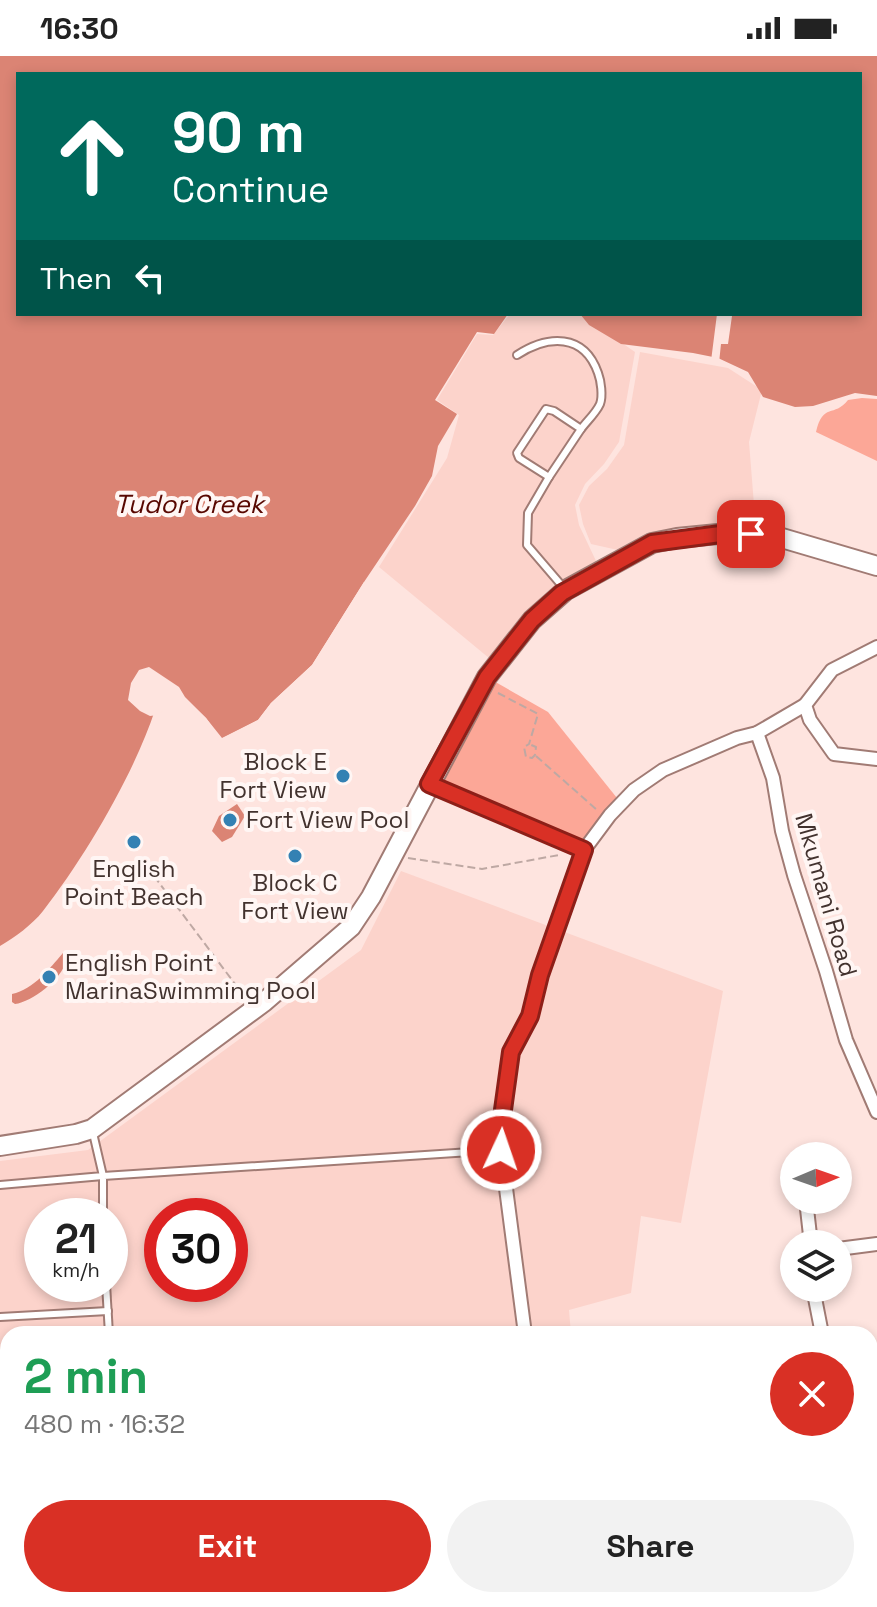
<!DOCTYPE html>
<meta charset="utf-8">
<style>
:root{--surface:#fff;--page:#f2f2f2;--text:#222;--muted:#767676;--accent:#d93025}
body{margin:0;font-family:"Space Grotesk",sans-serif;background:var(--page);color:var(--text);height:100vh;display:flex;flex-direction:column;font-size:30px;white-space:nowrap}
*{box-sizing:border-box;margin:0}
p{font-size:26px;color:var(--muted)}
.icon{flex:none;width:44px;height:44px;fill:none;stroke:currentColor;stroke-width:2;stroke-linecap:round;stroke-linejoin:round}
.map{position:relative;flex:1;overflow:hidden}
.details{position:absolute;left:0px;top:1270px;width:878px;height:282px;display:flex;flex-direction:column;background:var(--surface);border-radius:24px 24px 0 0;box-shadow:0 4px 12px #0003}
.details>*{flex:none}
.hud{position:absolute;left:16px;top:16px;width:846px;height:244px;border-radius:0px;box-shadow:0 4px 12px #0003;background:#00695c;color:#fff;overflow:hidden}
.needle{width:52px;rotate:88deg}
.buttons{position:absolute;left:780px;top:1086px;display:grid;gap:16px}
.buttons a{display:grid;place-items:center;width:72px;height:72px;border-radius:50%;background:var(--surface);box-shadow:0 4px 12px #0003;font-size:40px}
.speed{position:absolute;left:24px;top:1142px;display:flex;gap:16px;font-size:40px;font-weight:700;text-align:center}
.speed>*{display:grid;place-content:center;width:104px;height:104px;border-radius:50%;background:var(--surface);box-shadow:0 4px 12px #0003;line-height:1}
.speed small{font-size:20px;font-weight:400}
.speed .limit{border:12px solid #d22;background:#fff;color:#111}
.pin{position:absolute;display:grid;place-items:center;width:68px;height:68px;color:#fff;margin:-34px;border-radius:16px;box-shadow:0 4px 12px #0006}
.me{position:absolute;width:88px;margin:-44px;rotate:3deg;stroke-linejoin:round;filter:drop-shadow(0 0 6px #0008)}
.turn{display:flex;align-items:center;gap:28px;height:168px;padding:0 24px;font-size:36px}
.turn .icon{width:104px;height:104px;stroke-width:2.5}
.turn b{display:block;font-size:56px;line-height:68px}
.then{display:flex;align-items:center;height:76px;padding:0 24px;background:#0003;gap:16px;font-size:30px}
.round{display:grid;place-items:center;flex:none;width:84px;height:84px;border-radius:42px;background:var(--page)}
.summary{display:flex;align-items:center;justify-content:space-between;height:136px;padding:0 24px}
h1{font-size:48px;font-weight:700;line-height:60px;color:#1e9e55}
.cta{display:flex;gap:16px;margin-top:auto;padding:16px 24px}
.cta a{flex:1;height:92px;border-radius:48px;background:var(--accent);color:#fff;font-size:32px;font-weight:700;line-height:92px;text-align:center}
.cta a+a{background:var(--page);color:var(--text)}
.status{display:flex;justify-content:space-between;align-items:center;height:56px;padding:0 40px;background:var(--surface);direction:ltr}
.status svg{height:22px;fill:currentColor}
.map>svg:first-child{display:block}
.built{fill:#fcd3cb;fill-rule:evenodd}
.green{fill:#fca797}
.forest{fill:#e48c7c}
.water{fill:#db8474}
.pier{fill:#fee4df}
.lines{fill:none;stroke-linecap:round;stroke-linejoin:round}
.service-casing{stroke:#a17b74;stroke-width:10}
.minor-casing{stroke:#a17b74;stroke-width:16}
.secondary-casing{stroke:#a17b74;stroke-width:22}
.path{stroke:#bea8a3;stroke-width:2;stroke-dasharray:8 4;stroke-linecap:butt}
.service{stroke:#fff;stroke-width:6}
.minor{stroke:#fff;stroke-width:12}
.secondary{stroke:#fff;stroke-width:18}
.route-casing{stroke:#8d1f18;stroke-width:20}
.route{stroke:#d93025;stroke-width:14}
.poi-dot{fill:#3481b3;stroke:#fff6f4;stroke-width:3}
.labels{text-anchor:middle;stroke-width:8;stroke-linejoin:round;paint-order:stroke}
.poi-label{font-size:24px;fill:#42322e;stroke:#fff6f4;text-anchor:start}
.street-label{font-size:24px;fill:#42322e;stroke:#fff6f4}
.water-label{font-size:26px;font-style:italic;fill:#580701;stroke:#fff6f4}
</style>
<div class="status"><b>16:30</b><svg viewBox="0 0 49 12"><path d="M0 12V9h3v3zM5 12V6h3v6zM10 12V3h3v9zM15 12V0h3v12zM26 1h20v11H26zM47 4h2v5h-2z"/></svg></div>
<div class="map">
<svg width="877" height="1551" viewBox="0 0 877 1551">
<rect width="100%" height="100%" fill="#fee4df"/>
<g class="built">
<path d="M510,258H580L635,296L619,386L604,408L585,428L575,449L579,469L597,507L559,528L489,602L379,511L447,402L459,359L437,344L477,278L493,279Z"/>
<path d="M640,296L728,312L762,334L749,386L756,474L722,471L671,474L645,481L618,494L591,488L583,468L579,449L589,430L607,413L624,389Z"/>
<path d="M401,815L723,935L681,1167L641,1160L631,1237L569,1254L571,1278H8V1485L0,1486V1105L88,1094L361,894ZM42,1160H110V1228H42ZM162,1160H230V1228H162Z"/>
</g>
<g class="green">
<path d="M862,342L877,343V405L816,376C823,346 834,362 848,344Z"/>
<path d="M492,624L548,656L617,742L584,794L431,726Z"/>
</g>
<path class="forest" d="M0,1486H8V1544H474L482,1551H0Z"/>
<g class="water">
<path d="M0,0H877V340L855,337L813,350L795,351L763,341L748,316L718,302L693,297L621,288L589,269L580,258H860V18H18V258H508L494,278L477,276L435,344L457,358L438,390L432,420L415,450L364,526L312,609L271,647L258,664L221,683L206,662L185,642L155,654C134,718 85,801 43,855C32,869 15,881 0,890Z"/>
<path d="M237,748L245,760L232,781L222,786L212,775L219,760Z"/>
<path d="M63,897L66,905C62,923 32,946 15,948L12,946V938C34,933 49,913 63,897Z"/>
</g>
<g class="pier">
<path d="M717,258L732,260L728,288H721L719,307L711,305Z"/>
<path d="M364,526L368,527L315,612L274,650L261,667L223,686L218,685L203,664L184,646L173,653H165L158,659L150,660L140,655L128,644L131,627L139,614L149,611L179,631L185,641L206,662L222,682L258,664L271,647L312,609Z"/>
</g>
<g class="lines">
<defs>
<g id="service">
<path d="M517,299C548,279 584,277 598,317C601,325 603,340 600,348C596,357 587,365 581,373"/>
<path d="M546,353L554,355L581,373L549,421L519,402L517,397Z"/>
<path d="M549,421L528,457L527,489L563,531"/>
<path d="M0,1129L103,1120L93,1077"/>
<path d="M103,1160V1120L501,1094"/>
<path d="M106,1228L109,1278"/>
<path d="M0,1261L108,1255"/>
<path d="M0,1343H8"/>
<path d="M0,1406L8,1402"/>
</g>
<g id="minor">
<path d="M877,591L832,614L805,649L810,664L834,698L877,703"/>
<path d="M757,677L773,722L782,775L794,819L826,915L846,984L877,1056"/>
<path d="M429,728L584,794L610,759L634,734L663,714L737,682L757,677L805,649"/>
<path d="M806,1144L811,1188"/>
<path d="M838,1193L877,1188"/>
<path d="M813,1232L822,1278"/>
<path d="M525,1278L501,1094L502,1061L511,996L530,960L540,919L584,794"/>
<path d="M576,1544L585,1551"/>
</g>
<path id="secondary" d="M0,1090L76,1078L92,1073L264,946L351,871L371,841L487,621L532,564L566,534L652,487L677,482L728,477L775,480L877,510"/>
</defs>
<use href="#service" class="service-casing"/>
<use href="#minor" class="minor-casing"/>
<use href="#secondary" class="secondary-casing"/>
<g class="path">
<path d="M498,637L538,658L529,688L524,691L526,701L532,702L535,699L536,691L529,688"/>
<path d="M536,700L597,754"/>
<path d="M408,802L482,813L559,799"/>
<path d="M154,820L244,940"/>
</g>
<use href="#service" class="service"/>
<use href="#minor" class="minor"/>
<use href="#secondary" class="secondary"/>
</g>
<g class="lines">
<defs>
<path id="route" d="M501,1094L502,1061L511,996L530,960L540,919L584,794L429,728L487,621L532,564L562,537L652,487L728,477L751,478"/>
</defs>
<use href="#route" class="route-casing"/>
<use href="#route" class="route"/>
</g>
<g class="poi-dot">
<circle cx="343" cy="720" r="8"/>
<circle cx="230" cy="764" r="8"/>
<circle cx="134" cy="786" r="8"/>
<circle cx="295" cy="800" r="8"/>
<circle cx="49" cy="921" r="8"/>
</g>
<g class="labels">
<g class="poi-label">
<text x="327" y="714" text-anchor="end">Block E<tspan x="327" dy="28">Fort View</tspan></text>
<text x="246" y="772">Fort View Pool</text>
<text x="134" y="821" text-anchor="middle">English<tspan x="134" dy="28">Point Beach</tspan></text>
<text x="295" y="835" text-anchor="middle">Block C<tspan x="295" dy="28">Fort View</tspan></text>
<text x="65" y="915">English Point<tspan x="65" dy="28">MarinaSwimming Pool</tspan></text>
</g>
<g class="street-label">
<text transform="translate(826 839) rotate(74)" y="8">Mkumani Road</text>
</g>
<g class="water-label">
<text x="189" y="457">Tudor Creek</text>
</g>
</g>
</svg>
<div class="buttons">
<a><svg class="needle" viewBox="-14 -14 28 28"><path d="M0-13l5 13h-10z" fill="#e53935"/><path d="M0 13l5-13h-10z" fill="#767676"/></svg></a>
<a><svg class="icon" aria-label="layers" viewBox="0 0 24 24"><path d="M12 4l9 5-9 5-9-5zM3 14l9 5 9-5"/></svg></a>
</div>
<div class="speed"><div>21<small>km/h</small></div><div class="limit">30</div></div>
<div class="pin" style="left:751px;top:478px;background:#d93025"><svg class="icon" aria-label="arrive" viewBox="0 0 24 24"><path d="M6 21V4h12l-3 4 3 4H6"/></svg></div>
<svg class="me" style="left:501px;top:1094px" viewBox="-20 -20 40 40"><circle r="17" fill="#d93025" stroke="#fff" stroke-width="3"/><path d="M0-11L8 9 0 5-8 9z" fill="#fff"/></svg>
<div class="hud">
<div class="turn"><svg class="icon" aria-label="ahead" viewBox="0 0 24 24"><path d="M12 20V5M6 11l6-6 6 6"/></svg><div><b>90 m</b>Continue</div></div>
<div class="then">Then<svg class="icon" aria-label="left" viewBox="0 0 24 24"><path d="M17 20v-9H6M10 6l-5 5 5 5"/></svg></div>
</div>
<section class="details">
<div class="summary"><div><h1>2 min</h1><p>480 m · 16:32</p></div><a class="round" style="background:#d93025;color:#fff"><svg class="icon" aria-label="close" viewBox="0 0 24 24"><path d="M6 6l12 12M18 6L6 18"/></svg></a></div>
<div class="cta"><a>Exit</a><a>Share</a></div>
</section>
</div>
